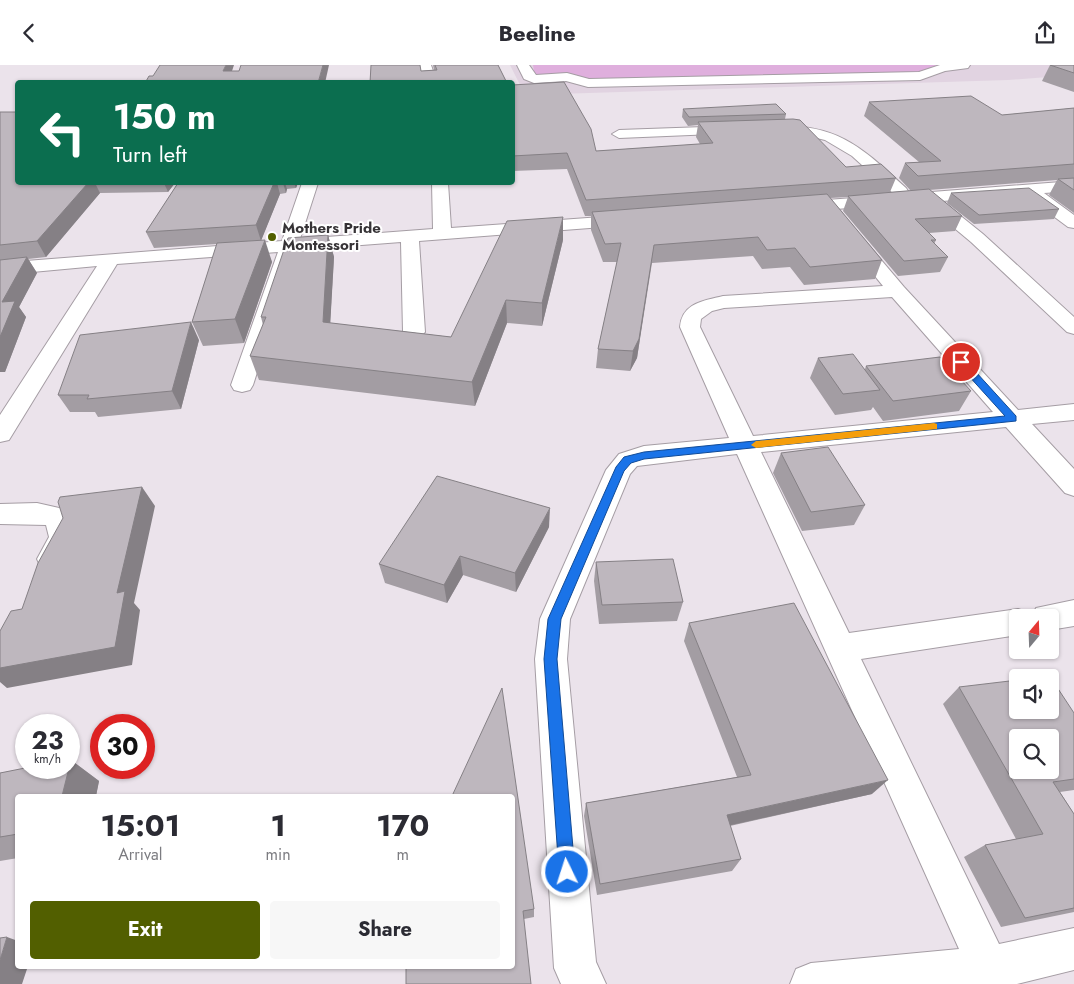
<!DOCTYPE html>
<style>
:root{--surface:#fff;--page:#f7f7f7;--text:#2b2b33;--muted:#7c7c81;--accent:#525f00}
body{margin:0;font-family:Jost,sans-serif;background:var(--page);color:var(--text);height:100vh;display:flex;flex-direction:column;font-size:19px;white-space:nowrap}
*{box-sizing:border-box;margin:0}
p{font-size:16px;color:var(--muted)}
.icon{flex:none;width:28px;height:28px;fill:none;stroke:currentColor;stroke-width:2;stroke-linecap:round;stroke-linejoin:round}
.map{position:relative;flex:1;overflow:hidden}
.sheet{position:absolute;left:15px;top:729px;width:500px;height:175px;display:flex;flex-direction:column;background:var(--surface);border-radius:5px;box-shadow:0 1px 4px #0004}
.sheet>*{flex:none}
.top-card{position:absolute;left:15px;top:15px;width:500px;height:105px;border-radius:5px;box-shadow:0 1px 4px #0004;background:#0b6e4f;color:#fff;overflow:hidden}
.needle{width:32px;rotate:19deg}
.controls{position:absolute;left:1009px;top:544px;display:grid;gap:10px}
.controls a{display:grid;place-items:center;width:50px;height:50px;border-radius:5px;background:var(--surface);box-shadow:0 1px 4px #0004;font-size:25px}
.speed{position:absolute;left:15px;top:649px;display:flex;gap:10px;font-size:25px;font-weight:700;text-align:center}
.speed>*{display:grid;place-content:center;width:65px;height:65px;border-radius:50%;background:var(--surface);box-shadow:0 1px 4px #0004;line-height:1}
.speed small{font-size:12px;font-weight:400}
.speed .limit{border:8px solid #d22;background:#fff;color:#111}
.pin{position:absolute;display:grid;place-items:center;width:42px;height:42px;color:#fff;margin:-21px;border:2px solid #fff;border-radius:50%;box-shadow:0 1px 5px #0007}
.me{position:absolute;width:55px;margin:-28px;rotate:356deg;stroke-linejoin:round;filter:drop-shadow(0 0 4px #0008)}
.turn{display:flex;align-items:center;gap:18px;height:105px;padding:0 15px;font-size:22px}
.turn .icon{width:65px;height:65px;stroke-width:2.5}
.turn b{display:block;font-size:35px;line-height:42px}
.eta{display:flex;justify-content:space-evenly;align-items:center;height:85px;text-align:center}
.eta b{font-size:30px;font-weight:700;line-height:35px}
.primary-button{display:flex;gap:10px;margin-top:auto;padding:10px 15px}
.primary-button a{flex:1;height:58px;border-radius:5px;background:var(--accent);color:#fff;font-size:20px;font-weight:700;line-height:58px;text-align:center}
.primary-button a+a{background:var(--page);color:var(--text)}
header{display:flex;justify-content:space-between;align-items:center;height:65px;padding:0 15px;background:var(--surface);font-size:22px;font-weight:700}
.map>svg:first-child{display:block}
.built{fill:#e1d3e1}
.green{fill:#dfafdd}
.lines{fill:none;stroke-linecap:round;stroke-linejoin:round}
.minor-casing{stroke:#a59da4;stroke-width:2}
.minor{fill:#fff;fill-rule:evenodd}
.wall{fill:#a39da3}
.shaded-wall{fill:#858085}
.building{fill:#beb7be;stroke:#858085;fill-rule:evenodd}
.route{fill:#1a73e8;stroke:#114b97}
.slow{fill:#f59e0b}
.poi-dot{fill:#525f00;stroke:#fff;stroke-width:2}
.labels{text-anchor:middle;stroke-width:4;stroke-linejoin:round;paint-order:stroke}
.far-poi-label{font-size:15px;font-weight:bold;fill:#363336;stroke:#fff;text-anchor:start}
</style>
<header><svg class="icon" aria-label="back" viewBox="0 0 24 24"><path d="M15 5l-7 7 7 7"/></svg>Beeline<svg class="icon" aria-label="share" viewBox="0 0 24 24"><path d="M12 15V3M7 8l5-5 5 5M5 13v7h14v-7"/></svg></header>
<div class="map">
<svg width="1074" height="919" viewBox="0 0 1074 919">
<rect width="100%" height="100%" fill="#ebe3eb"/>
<path class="built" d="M510,0H1074V10L1008,15L525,30Z"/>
<path class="green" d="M533,0H937L920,9L595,15L573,10L535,12Z"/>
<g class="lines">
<defs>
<g id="minor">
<path d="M419,0H431L437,18H424Z"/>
<path d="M517,0H529L536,10L567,8L589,14L919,7L940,0H970L968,3L945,6L920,15L588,22L566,16L534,18L524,14Z"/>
<path d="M773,60C839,60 859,80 906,123L908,126L906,129L1074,116V126L1044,128L1074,150V163L1068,162L1025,130L942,136L983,169L1074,252V269L1067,267L971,177L923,137L799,147L793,146L791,142L793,138L799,137L895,130L852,91L825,75L796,68L768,67L766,64Z"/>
<path d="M733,61L740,65L738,68L619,73L612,69L619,65Z"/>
<path d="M302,118H318L300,174L433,164L432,118H448L451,163L629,150L635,151L638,155L635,159L629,160L419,176L425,267L421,271L414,273L407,271L403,267L401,177L296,185L253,320L250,325L242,327L234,325L231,320L278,187L117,199L9,375L0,377V350L97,201L0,210V198L282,176Z"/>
<path d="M854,169L860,170L904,222L1018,345L1074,339V355L1032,359L1074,404V431L1065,428L1006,362L761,387L849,568L1018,544L1029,548L1031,552H1018V570L861,594L999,879L1074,863V905L1017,919H790L796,904L811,898L959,884L737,389L637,401L630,409L570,554L567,594L596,897L606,919H561L554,903L535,594L540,554L606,405L619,389L644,381L729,373L680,262C682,238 703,236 723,231L883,221L845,174L848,170ZM892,232L993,347L753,371L700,262L701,254L712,246L724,243Z"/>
<path d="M37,438L68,445L77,472L61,502L51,505L41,502L37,494L49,472L46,460L0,459V439Z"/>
<path d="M1074,535V561L1050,565V552H1032L1036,543Z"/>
</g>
</defs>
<use href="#minor" class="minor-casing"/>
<use href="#minor" class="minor"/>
</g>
<g class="wall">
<path d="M433,0H498L507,18L421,6L434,5Z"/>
<path d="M1050,0H1074V27L1042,16Z"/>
<path d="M512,20L596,86L700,79L696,72L698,60L688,61L682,52L683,44L786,49L785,54L846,102L896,113L890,127L911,126L899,113L905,98L919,97L864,51L869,37L1002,50L1074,43V148L1049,130L1057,115L929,125L962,151L955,166L929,168L936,175L934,179L948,192L940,207L898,211L843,146L848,132L830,133L882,195L875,214L804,220L790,202L762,204L753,191L652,198L637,293L630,306L596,303L598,284L617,197H603L591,165V151H585L567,104L512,106Z"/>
<path d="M0,47L18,118H175L168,127L100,128L46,192L28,194L37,208L19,242L26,252L5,307H0Z"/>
<path d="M178,118H298L296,123L287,124L286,128L280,129L261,175L272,197L244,278L203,281L192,257L217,179L154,183L146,167Z"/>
<path d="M951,128L1059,144L1054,154L974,159L947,138Z"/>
<path d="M328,170L334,192L330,258L451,272L563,175L542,261L507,258L475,341L259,315L250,291L263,260L261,252Z"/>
<path d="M199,275L181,344L98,352L95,347H70L58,330Z"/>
<path d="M818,293L865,304L866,301L971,326L959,346L883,356L873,342L871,345L835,350L810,313Z"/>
<path d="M781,388L865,440L854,460L802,466L773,408Z"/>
<path d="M549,462L516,527L463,510L447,538L385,518L379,499Z"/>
<path d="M596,497L683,537L677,556L599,559L594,516Z"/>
<path d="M689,558L872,729L730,761L741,794L732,806L597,830L584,751L586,738L737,712L684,576Z"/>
<path d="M959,622L1074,648V725L1060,727L1074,749V847L1001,862L964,792L985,780L1016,774L943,639Z"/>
<path d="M71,695L99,716L96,731H18V793L0,796V708Z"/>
<path d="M512,731L534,844V852L524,854L406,919Z"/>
</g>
<g class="shaded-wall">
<path d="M226,0H234L228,18L223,6Z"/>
<path d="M323,0H329L325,18H318Z"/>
<path d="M88,118H95L100,128L46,192L37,176Z"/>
<path d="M164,118H175L168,127Z"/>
<path d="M274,118H277L280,129L261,176L256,160Z"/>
<path d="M283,118H285L287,124L286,128Z"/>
<path d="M294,118H298L296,123Z"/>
<path d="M563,152V175L542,261V238Z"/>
<path d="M328,170L334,192L329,281L323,257Z"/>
<path d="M265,175L272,197L244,278L235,254Z"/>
<path d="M654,180L637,293L630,306L633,286Z"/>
<path d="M27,192L37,208L19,242L26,252L5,307H0V272L2,237Z"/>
<path d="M506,235L507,258L475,341L472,317Z"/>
<path d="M191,257L199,275L181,344L172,326Z"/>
<path d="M142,422L155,441L134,538L140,545L132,600L7,623L0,617V603Z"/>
<path d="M550,443L549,462L516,527L515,508Z"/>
<path d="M460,491L463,510L447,538L444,520Z"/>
<path d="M71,695L99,716L96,731H62Z"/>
<path d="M888,715L872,729L718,763L727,750Z"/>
<path d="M7,872L18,876V901H28L22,919H0V895Z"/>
</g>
<g class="building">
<path d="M160,0H226L223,6H239L241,0H323L318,18H145L149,11H153Z"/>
<path d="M371,0H420L421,6L437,5L435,0H498L507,18H370Z"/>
<path d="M1050,0H1074V8Z"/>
<path d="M564,17L591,64L596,86L713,78L698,57L793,54L800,55L846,102L881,99L896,113L586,135L567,88L512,91V20Z"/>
<path d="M971,31L1002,50L1074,43V99L918,111L905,98L941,96L869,37Z"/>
<path d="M776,39L786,49L689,52L683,44Z"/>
<path d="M0,47H18V118H88L37,176L0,180Z"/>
<path d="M1074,113V125L1058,114Z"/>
<path d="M178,118H274L256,160L146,167Z"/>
<path d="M1029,123L1059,144L979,150L951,128Z"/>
<path d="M929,124L962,151L915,154L936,175H931L948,192L904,196L848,131Z"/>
<path d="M827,129L882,195L810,202L795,183L767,185L758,172L654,180L639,274L633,286L598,284L621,178L605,179L592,147Z"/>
<path d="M563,152L542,238L506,235L472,317L250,291L266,252H261L288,173L328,170L323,257L451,272L507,156Z"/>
<path d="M265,175L235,254L192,257L217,178Z"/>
<path d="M27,192L2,237L15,236L0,272V195Z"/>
<path d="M191,257L172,326L87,334L89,330H58L80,270Z"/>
<path d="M853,289L880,325L843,329L818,293Z"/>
<path d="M940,292L971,326L893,336L866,301Z"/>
<path d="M828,382L865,440L811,447L781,388Z"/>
<path d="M437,411L550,443L515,508L460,491L444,520L379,499Z"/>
<path d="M142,422L117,528L125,526L115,582L0,603V566L11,546L22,544L38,498L63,453L58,437L60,432Z"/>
<path d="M673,494L683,537L602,540L596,497Z"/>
<path d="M794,538L888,715L727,750L741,794L600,819L586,738L751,710L689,558Z"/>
<path d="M1049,610L1074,648V714L1053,717L1074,749V843L1025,853L985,780L1043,769L959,622L1018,615V645H1050V612H1034ZM1018,672H1050V705H1018Z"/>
<path d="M502,623L534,844L523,846L531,919H406V901H512V731H452Z"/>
<path d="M69,695H71L62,731H18V769L0,772V708L30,702H69Z"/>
<path d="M7,872L0,895V873Z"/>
</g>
<path class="route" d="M958,295H965L1016,351V356L644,394L631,398L624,406L561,554L557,594L575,807L573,813L567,815L561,813L559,807L544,594L548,554L616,402L624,392L644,387L1005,351L958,299Z"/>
<path class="slow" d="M934,358L937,359V364L756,383L751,380L756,376Z"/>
<circle class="poi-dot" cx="272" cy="172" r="5"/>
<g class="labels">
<g class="far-poi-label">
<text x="282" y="168">Mothers Pride<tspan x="282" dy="17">Montessori</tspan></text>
</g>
</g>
</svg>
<div class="controls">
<a><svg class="needle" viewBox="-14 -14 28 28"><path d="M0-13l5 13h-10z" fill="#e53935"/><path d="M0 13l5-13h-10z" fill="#7c7c81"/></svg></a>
<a><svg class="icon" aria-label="sound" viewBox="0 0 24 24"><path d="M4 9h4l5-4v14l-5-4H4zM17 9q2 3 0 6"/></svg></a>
<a><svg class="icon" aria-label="search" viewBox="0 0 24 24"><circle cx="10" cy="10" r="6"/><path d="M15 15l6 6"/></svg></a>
</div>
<div class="speed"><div>23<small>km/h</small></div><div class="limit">30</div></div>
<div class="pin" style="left:961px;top:297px;background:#d93025"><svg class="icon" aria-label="arrive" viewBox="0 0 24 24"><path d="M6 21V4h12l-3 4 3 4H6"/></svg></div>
<svg class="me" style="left:567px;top:807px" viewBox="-20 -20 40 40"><circle r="17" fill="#1a73e8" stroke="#fff" stroke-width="3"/><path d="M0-11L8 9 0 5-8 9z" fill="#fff"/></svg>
<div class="top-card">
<div class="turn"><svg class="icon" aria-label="left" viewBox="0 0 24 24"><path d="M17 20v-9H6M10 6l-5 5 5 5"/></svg><div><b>150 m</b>Turn left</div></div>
</div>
<section class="sheet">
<div class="eta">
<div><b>15:01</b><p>Arrival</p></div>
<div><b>1</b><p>min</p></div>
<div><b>170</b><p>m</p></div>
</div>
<div class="primary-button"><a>Exit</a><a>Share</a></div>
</section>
</div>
